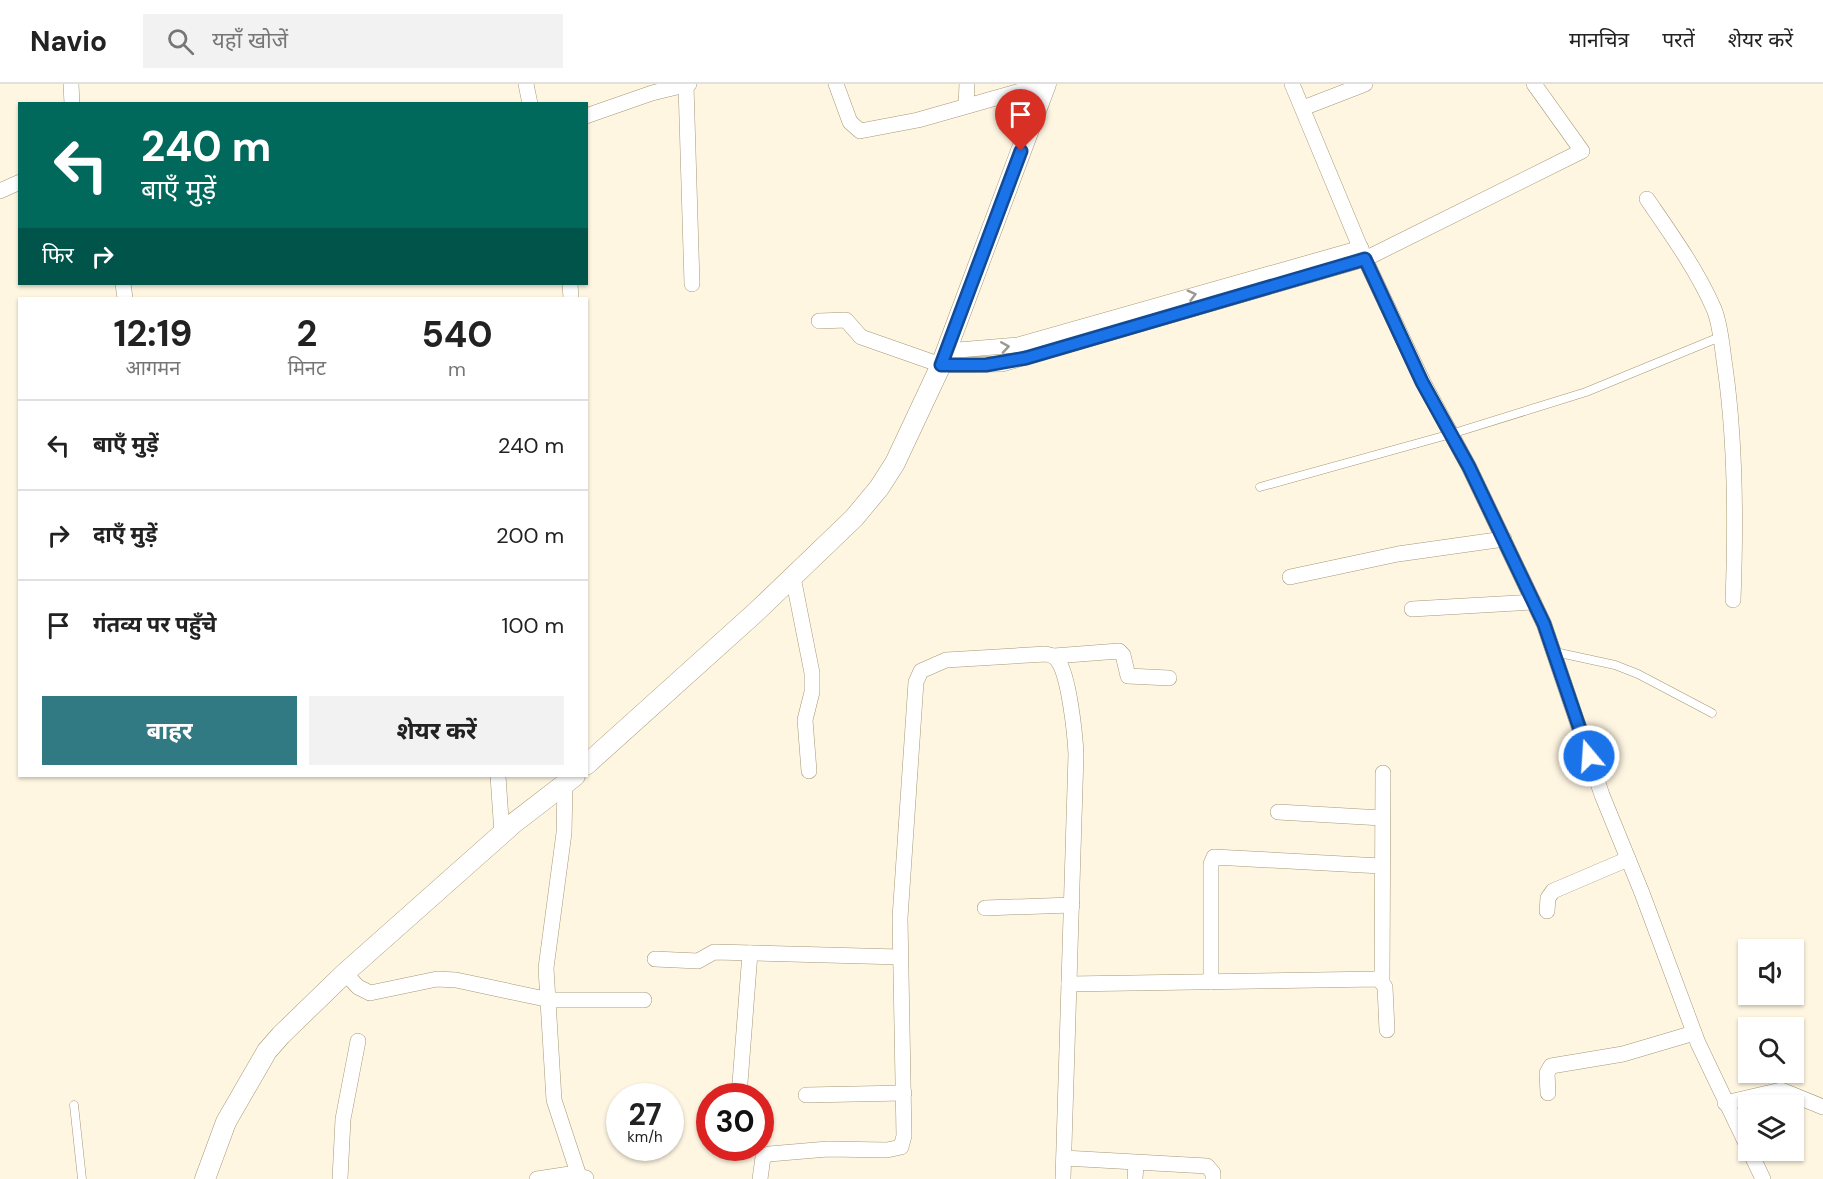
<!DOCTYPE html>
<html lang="hi">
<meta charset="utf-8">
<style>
:root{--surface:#fff;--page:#f2f2f2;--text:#222;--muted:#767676;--line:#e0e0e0;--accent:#327a83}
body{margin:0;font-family:"DM Sans","Noto Sans Devanagari",sans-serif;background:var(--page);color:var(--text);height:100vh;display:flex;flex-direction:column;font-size:22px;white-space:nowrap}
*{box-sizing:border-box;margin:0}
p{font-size:20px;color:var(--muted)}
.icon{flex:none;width:33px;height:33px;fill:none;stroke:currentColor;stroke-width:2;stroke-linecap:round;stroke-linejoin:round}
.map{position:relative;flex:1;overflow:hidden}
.side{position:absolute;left:18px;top:213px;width:570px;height:480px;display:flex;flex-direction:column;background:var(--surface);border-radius:0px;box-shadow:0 2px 4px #0004}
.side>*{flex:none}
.top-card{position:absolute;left:18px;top:18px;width:570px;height:183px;border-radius:0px;box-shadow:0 2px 4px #0004;background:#00695c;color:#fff;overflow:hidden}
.tools{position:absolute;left:1738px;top:855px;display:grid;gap:12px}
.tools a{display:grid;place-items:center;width:66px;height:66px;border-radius:0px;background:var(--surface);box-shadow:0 2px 4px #0004;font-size:30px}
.speed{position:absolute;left:606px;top:999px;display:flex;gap:12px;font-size:30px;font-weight:700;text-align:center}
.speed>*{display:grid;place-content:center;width:78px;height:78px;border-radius:50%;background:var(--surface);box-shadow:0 2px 4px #0004;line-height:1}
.speed small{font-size:15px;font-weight:400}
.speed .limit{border:9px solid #d22;background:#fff;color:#111}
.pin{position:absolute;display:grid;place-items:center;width:51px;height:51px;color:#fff;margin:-62px -26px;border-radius:50% 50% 50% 0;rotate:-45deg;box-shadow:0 0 6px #0007}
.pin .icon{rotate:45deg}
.me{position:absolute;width:66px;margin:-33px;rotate:342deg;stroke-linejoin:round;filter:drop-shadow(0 0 4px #0008)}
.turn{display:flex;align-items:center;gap:21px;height:126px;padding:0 24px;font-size:27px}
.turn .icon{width:78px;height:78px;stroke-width:2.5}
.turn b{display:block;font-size:42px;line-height:51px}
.then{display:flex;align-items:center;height:57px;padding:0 24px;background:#0003;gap:12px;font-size:22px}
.eta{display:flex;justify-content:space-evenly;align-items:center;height:102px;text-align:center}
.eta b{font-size:36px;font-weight:700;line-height:42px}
.cta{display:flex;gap:12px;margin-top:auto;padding:12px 24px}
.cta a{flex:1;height:69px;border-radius:0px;background:var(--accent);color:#fff;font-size:24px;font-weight:700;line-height:69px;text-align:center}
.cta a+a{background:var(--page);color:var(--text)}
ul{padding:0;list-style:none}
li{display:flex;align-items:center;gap:18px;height:90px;padding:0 24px;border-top:2px solid var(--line)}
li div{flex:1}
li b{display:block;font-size:22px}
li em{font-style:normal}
header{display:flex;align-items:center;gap:36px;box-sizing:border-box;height:84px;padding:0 30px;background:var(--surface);border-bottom:2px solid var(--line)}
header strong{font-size:28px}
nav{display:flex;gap:33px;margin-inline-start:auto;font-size:21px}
.search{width:420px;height:54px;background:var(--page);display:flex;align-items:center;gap:15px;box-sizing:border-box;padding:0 21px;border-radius:0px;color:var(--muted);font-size:22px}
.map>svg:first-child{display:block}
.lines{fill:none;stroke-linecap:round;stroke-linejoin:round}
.service-casing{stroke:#a59877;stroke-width:9}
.minor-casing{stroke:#a59877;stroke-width:16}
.tertiary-casing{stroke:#a59877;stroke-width:21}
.service{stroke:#fff;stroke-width:8}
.minor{stroke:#fff;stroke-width:15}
.tertiary{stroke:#fff;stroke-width:20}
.oneway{stroke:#9c9993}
.route-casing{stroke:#114b97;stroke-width:15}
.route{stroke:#1a73e8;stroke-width:10}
</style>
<header>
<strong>Navio</strong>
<div class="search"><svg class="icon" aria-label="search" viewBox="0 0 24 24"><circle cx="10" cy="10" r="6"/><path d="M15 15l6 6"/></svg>यहाँ खोजें</div>
<nav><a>मानचित्र</a><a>परतें</a><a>शेयर करें</a></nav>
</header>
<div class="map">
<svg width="1823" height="1095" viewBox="0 0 1823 1095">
<rect width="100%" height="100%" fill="#fff6e2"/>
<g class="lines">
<defs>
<g id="service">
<path d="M1260,403L1451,350L1586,308L1720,253"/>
<path d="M1555,568L1615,581L1638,590L1712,629"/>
<path d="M74,1021L82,1095"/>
</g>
<g id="minor">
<path d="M71,0L72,20"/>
<path d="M526,0L530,20"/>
<path d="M836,0L850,38L860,47L918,36L1045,0"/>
<path d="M1292,0L1365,175L1423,298L1469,383L1544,540L1602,711L1642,809L1698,959L1763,1095"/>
<path d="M686,1L692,200"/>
<path d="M966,21L967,0"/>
<path d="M1303,24L1365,0"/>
<path d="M586,32L652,9L689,0"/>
<path d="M0,107L20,98"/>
<path d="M1647,115C1671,150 1697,186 1714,225C1721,242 1722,264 1725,283C1736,360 1736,439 1733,516"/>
<path d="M123,200L125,214"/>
<path d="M570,200L571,214"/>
<path d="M819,237L846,236L861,253L941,281L1002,280L1365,175L1582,67L1534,0"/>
<path d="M946,267L1018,261L1361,164"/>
<path d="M793,493L812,589V608L805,636L809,687"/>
<path d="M1290,493L1398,470L1504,455"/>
<path d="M1412,525L1534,518"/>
<path d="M1054,572L1119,567L1123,571L1128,592L1169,594"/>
<path d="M498,692L502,750"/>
<path d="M565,701L564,749L546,884L554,1016L579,1092"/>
<path d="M1278,728L1382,734"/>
<path d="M985,824L1072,821"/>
<path d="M1547,827L1548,814L1553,807L1628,775"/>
<path d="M655,875L698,877L714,868L900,873"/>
<path d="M345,889L358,903L370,909L437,895L456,896L550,916H644"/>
<path d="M1382,897L1383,689"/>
<path d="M1211,898V780L1214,773L1381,782"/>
<path d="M1069,900L1379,895L1385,903L1387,946"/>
<path d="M1548,1009L1547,989L1551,982L1623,970L1694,949"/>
<path d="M806,1011L904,1009"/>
<path d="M739,1012L750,869"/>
<path d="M1725,1019L1781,1006L1823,1023"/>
<path d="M1064,1074L1207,1082L1213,1089V1095"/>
<path d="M340,1095L343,1035L358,957"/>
<path d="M537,1095L570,1090L586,1094"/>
<path d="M760,1095L763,1073L769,1070L828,1065L887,1066L901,1063L904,1052L900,834L916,598L921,587L946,576L1046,570C1051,571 1055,572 1058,577C1069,592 1075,650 1076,670L1063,1095"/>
<path d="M1135,1095L1136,1080"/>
</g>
<g id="tertiary">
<path d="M586,681L756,528L854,434L879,404L895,379L941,281L1046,0"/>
<path d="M205,1095L226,1038L267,967L281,951L345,889L514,739L575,692"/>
</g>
</defs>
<use href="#service" class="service-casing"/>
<use href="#minor" class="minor-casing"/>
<use href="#tertiary" class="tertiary-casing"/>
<use href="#service" class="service"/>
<use href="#minor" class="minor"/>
<use href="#tertiary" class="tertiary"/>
</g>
<defs><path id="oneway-chevron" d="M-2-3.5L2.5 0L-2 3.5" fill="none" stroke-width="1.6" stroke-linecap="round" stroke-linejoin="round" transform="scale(1.5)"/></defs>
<g class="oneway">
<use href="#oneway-chevron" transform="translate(1192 211) rotate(-15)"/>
<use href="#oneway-chevron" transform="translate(1005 263) rotate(-9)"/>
</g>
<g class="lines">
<defs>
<path id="route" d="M1021,67L941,281H986L1026,274L1365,175L1422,298L1469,383L1544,540L1589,672"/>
</defs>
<use href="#route" class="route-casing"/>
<use href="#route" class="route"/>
</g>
</svg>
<div class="tools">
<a><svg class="icon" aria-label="sound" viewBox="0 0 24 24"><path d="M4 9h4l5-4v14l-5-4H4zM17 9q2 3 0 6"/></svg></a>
<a><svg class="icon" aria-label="search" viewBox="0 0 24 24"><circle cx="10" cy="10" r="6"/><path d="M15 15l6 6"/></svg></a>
<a><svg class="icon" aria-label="layers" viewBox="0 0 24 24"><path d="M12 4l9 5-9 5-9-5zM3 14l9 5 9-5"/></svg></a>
</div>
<div class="speed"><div>27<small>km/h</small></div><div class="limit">30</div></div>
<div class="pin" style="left:1021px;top:67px;background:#d93025"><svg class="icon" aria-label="arrive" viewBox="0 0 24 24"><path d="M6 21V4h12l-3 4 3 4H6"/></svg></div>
<svg class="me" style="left:1589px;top:672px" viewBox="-20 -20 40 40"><circle r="17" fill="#1a73e8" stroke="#fff" stroke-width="3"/><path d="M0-11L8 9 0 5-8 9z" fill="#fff"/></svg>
<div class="top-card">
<div class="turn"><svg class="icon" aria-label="left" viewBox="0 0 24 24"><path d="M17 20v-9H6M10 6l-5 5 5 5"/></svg><div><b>240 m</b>बाएँ मुड़ें</div></div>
<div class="then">फिर<svg class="icon" aria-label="right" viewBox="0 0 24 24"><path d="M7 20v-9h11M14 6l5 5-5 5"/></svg></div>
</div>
<section class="side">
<div class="eta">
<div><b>12:19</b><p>आगमन</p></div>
<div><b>2</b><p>मिनट</p></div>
<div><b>540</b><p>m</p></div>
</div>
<ul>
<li><svg class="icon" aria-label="left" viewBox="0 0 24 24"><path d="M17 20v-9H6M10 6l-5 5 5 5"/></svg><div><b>बाएँ मुड़ें</b></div><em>240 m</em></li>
<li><svg class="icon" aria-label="right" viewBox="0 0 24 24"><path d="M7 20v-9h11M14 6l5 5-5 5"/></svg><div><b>दाएँ मुड़ें</b></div><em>200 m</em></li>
<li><svg class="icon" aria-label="arrive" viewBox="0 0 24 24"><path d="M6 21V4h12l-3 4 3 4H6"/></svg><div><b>गंतव्य पर पहुँचे</b></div><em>100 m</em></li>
</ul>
<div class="cta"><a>बाहर</a><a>शेयर करें</a></div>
</section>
</div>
